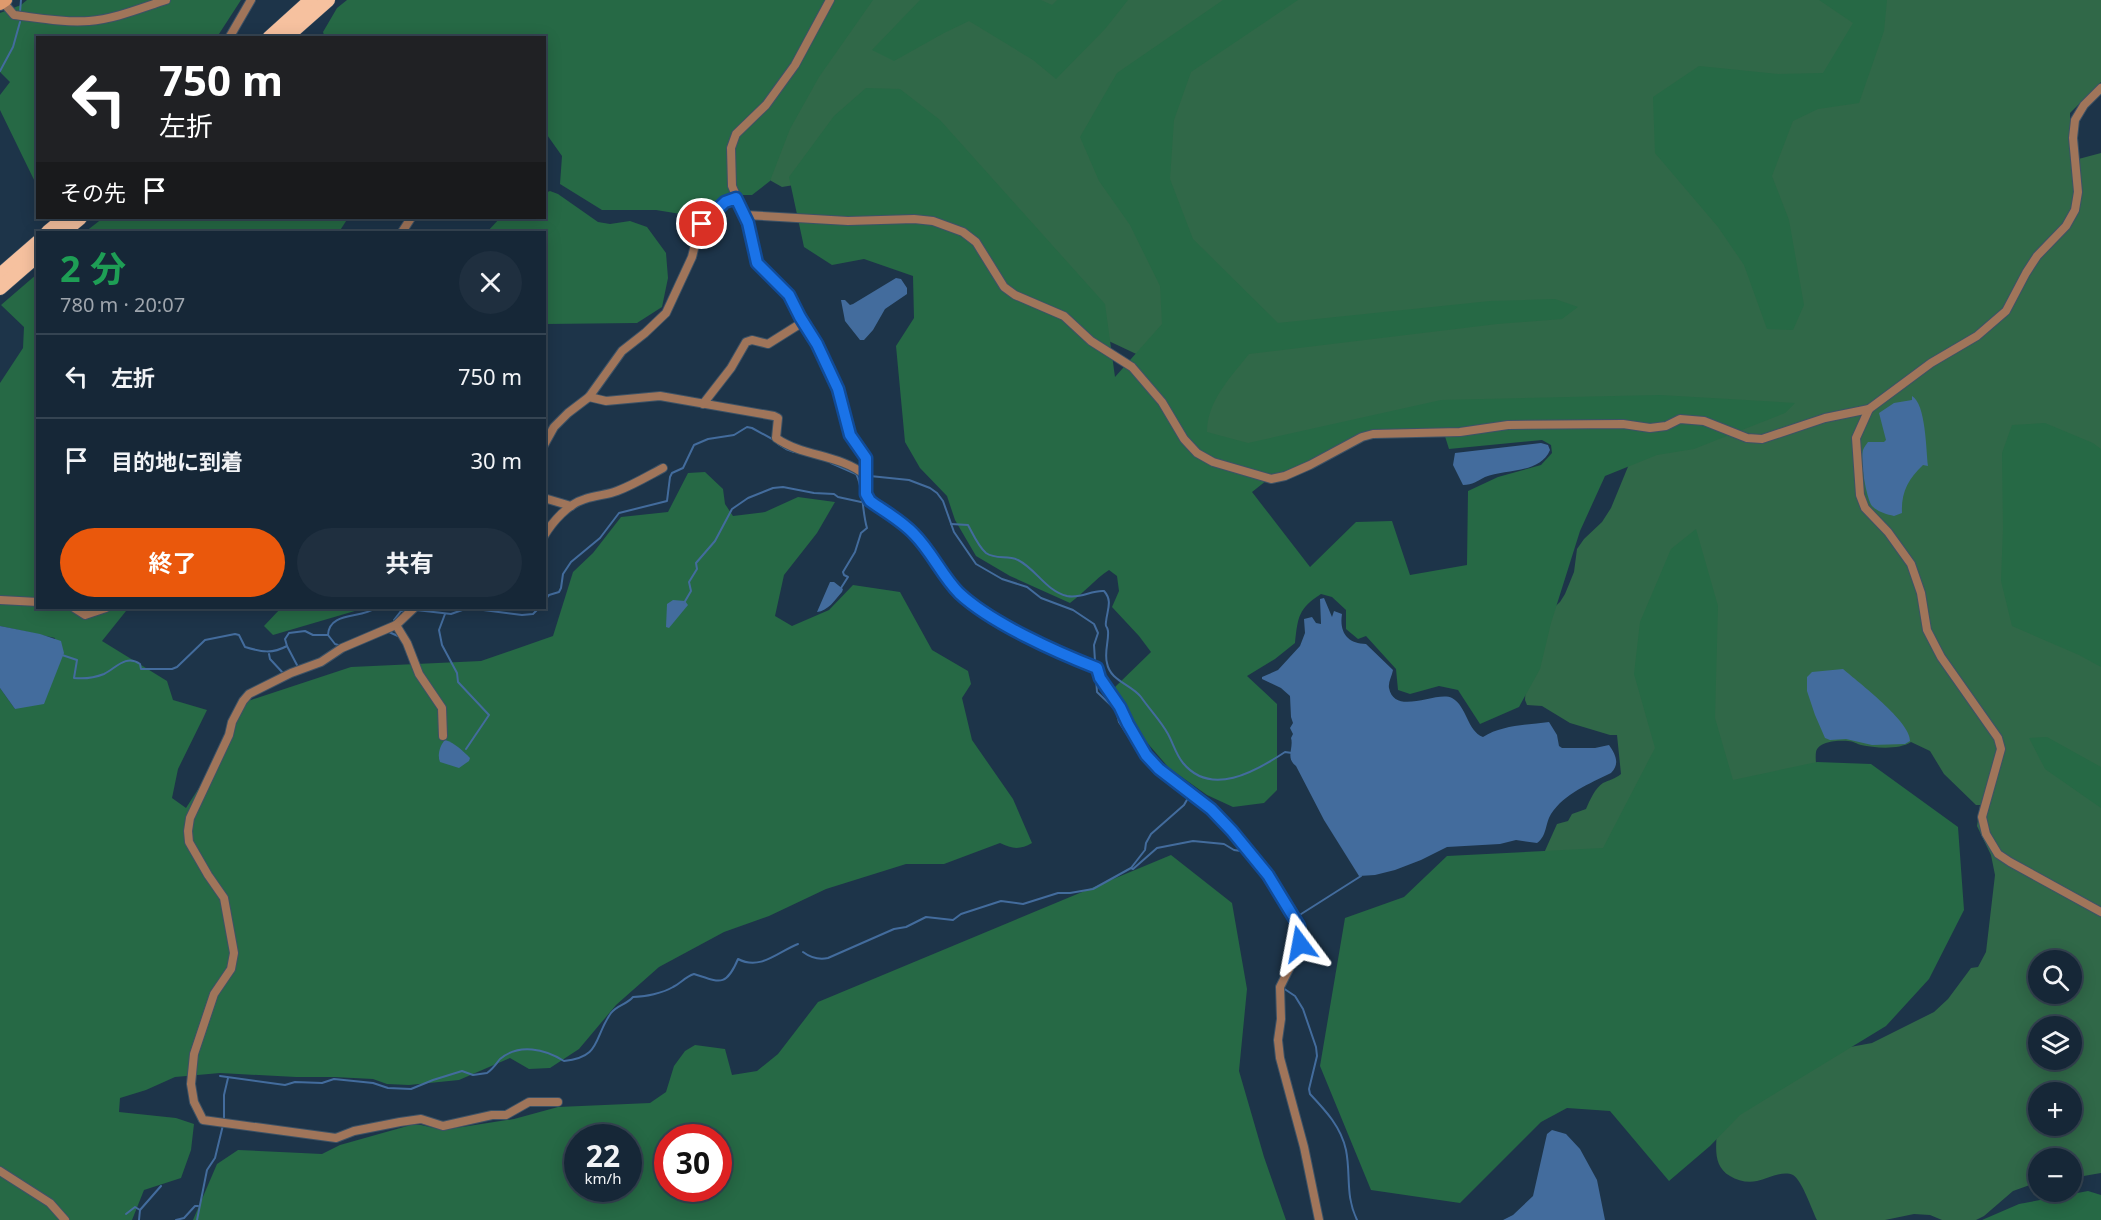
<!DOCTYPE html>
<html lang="ja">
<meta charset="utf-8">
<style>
:root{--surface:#162737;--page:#1f2f3f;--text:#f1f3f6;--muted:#9ea5ad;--line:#354452;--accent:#ea580c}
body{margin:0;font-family:"Noto Sans","Noto Sans JP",sans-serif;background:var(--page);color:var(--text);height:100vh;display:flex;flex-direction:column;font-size:22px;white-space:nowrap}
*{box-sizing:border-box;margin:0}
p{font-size:20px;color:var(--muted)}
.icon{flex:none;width:33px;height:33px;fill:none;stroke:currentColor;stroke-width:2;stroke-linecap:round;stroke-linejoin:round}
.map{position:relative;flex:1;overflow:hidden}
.panel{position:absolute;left:36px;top:231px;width:510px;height:378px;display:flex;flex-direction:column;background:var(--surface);border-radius:0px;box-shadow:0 3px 15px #0003,0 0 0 2px var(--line)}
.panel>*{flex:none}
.banner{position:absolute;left:36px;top:36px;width:510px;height:183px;border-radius:0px;box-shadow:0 3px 15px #0003,0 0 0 2px var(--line);background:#202124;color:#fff;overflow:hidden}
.controls{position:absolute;left:2028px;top:950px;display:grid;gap:12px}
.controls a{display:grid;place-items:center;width:54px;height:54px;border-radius:50%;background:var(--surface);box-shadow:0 3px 15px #0003,0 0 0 2px var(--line);font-size:30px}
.speed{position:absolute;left:564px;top:1124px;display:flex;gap:12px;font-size:30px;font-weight:700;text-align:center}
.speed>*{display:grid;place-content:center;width:78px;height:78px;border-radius:50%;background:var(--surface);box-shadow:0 3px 15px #0003,0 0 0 2px var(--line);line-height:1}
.speed small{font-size:15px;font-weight:400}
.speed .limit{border:9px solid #d22;background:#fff;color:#111}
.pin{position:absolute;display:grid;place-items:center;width:51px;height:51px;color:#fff;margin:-26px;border:3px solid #fff;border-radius:50%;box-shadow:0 2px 6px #0007}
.me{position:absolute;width:66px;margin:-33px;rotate:347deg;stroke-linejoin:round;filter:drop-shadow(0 0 4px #0008)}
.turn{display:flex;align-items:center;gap:21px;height:126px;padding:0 24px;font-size:27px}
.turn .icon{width:78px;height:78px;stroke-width:2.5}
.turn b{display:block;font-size:42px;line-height:51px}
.then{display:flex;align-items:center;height:57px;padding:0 24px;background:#0003;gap:12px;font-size:22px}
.round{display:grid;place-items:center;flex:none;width:63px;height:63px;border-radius:32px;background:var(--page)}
.overview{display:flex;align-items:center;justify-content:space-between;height:102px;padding:0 24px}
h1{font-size:36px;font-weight:700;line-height:45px;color:#1e9e55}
.cta{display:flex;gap:12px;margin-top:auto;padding:12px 24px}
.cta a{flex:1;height:69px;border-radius:36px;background:var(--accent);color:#fff;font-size:24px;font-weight:700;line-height:69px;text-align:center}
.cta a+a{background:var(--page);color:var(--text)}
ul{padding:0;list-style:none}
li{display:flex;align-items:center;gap:18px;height:84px;padding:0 24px;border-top:2px solid var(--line)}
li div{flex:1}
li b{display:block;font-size:22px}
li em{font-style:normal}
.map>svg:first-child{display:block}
.green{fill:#306848;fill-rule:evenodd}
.forest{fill:#266945;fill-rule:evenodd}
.water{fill:#436c9d}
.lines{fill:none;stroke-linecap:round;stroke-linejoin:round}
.stream{stroke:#436c9d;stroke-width:2}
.minor-casing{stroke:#3d5266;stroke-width:10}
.secondary-casing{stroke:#3d5266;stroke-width:14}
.primary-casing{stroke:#3d5266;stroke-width:15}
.minor{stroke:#a0755a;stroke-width:8}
.secondary{stroke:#df9a6d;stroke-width:12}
.primary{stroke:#f6c19f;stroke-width:14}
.route-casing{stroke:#114b97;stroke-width:15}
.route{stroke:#1a73e8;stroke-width:10}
</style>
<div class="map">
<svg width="2101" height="1220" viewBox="0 0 2101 1220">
<rect width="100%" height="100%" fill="#1d3449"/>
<path class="green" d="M844,0H2101V82L2070,113L2071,161L2101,153V1173L2072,1178V1158H2038V1182L2013,1191L1984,1216L1976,1220H1942L1930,1215L1914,1214L1885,1220H1817C1812,1210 1802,1180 1793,1175C1782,1170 1768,1179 1757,1181C1748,1183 1738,1181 1730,1176C1713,1166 1716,1148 1717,1130L1823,1052L1872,1043L1934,1012L1948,999L1971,968L1978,967L1986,952L1995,875L1991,855L1977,826L1980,805H1976L1944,774L1930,751L1911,742C1899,750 1875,748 1861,745C1857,744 1853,741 1848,741C1839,740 1818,741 1816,752C1813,773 1832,820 1839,842L1544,853L1557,824L1568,821L1572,814L1586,809C1590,800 1595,788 1603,783C1609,780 1615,779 1621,774L1617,735H1610L1570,723L1542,706L1527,705L1525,700L1526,683L1546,615L1560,602L1565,594L1574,572L1577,549L1584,539L1602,522L1611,508L1632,457L1522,416L1221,456L1149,360L1096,335L812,182L782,187L757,173ZM2038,960H2072V993H2038ZM2038,1026H2072V1059H2038ZM2038,1092H2072V1125H2038Z"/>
<g class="forest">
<path d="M27,0H241L217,37L38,38L37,186L0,110V95L10,82L0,72V13L21,5Z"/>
<path d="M347,0H873L819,77L790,129L770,181L752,195H724L699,217L656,210H602L560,184L562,156L545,132L544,38H325L323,32L337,8Z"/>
<path d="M920,0H1041L1052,5L1057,0H1128L1105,29L1056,79L1033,60L969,21L944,33L894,61L872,50Z"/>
<path d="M1223,0H1298L1191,72L1174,120L1170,179L1193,239L1278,323L1490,301L1555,299L1578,307L1562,319L1497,324L1249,354C1231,377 1207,401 1207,432L1248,443L1441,400L1660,395L1795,403L1785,413L1694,449L1657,455L1605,476L1580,531L1551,623L1540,669L1519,707L1480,724L1458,690L1439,686L1410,694L1398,690L1396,669L1366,636L1358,639L1346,629V610L1332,597L1321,594C1298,609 1298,617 1295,643L1275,659L1247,676L1277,704V790L1264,803L1233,807L1207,795L1169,768L1143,738L1115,687L1151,652L1139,636L1112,607L1119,591L1117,576L1109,570C1094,580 1085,592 1070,603L1010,576L976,556L955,520L947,496L920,468L905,442L896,346L914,318L913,276L864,259L832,265L804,247L789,177L834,116L866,88L900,89L940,120L1105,304L1115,377L1162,324L1160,286L1130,225L1099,181L1080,137L1117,73ZM1443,430L1449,449L1542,440L1551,445L1552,453L1541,465L1498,477L1468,491L1467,565L1410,575L1392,521L1356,522L1310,567L1252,492L1271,477L1285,473L1374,432Z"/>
<path d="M1819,0H1887L1884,31L1859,103L1818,109L1793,121L1772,176L1789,220L1804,305L1793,330L1767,329L1744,265L1718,227L1655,153L1653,97L1699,66L1778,74L1823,73L1853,23Z"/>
<path d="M550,191L558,194L598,222L610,224L630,221L647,227L666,253L668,278L662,307L637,323L545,324L544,232H487L500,218H544L545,193Z"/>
<path d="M103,218H348L339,232H85Z"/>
<path d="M37,274L38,608H134L126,611L102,641L167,681L173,700L207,710L178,769L172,798L186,808L233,735L237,721L248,701L351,667L481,661L553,636L573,572L593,553L621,517L668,512L688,473L705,472L723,489L725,504L733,516L765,512L798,497L835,502L817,533L784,575L775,616L792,626L829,610L853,585L900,592L932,650L968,671L971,684L962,698L972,740L1013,799L1032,843C1020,850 1012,849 1000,843L944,864H906L826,889L769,916L724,932L659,967L616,1005L579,1049L550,1068L529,1069L510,1058L459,1080L409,1085L387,1084L373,1079L334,1077H296L220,1073L175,1077L146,1090L120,1098L119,1112L176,1118L194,1124L191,1150L181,1178L144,1190L132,1220H0V688L15,709L55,638L0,626V383L23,348L24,327L1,305Z"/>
<path d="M2045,423L2093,443L2101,449V667L2079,655L2012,626L2001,581L2003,528L2002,453L2012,425Z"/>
<path d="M1696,529L1718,606L1715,718L1733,780L1817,762L1871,764L1958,827L1964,910L1929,979L1886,1026L1740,1115L1710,1146L1669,1181L1610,1111L1567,1108L1541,1122L1460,1203L1371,1190L1320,1066L1345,918L1404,897L1447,856L1603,848L1655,748L1634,674L1640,622L1671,549Z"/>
<path d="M281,608H365L273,635L264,626Z"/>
<path d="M2047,737L2101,767V808L2045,769L2029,738Z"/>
<path d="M1171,855L1232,903L1247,989L1239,1071L1264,1157L1286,1220H193L217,1164L238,1150L322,1154L340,1145L411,1125H421L443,1130L514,1119L558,1107L650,1103L666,1092L674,1066L685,1051L695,1045L725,1049L732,1075L757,1071L778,1054L818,1002ZM578,1137H628V1188H578ZM668,1137H718V1188H668Z"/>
<path d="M2088,1191L2101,1195V1220H1982L2019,1204Z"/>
</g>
<g class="water">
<path d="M896,278L901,279L907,288V294L885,309L873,330L864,340H860L845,321L841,300H845L850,305L853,304Z"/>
<path d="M1912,396C1926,404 1926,450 1928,466L1923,465C1908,479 1901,493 1902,513L1894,516C1886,514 1878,512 1872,506C1866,497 1860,461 1863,450C1864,447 1866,445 1868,442H1884L1886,440L1879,413L1894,403L1912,400Z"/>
<path d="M1541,443L1548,445L1550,450C1540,474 1505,469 1485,477C1477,481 1473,485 1463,485L1453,465L1455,453Z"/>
<path d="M830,582H834L843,589L842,592C835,600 828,611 817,612Z"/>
<path d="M1324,598L1332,617L1334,611L1342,614C1339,633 1348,644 1366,644L1393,670C1392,676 1388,682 1389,688C1395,717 1437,690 1452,698C1467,706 1467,731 1483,737C1502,725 1527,725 1549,722L1557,735L1559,746L1562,748H1595L1609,745C1616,755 1620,764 1611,773C1589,784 1565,793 1551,814C1545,824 1547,836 1537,843L1516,840L1500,844L1447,847L1421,860L1395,870L1375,875L1359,876L1324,820L1296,766C1285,758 1294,748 1291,738L1293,734L1290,728L1293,723L1291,717L1290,696L1281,688L1262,679V677L1278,670L1300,646L1305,633L1304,619L1312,617L1316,623L1321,624L1320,599Z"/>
<path d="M673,600L685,601L688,605L669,628L666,627L667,604Z"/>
<path d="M0,626L40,634L61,641L64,653L44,704L15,709L0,688Z"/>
<path d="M1843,669C1858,682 1911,722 1910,741L1905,744L1872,745L1846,739L1830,740L1825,738L1815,715L1807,691V677L1812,672Z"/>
<path d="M445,740C455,743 463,751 470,758L469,761L459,768L440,762C437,755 440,745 445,740Z"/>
<path d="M1552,1130L1566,1134L1580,1149L1597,1180L1605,1220H1503L1513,1215L1533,1196L1547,1134Z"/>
</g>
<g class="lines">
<g class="stream">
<path d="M20,12L21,0"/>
<path d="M0,71L13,47L20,22"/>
<path d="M778,444L786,449L794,452"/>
<path d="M831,463L856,474"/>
<path d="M870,476L909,480L930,488L937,493L943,501L954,532L976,564L1002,579L1027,587L1041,598L1073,610L1094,624L1098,633L1094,645L1095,661"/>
<path d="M951,524L968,525C973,534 978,546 986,553C996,560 1007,555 1018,560C1036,569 1046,591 1067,596C1081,599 1091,590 1104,591C1113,601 1107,610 1106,622C1105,629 1107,624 1108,631C1109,641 1104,652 1107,663C1110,681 1131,684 1141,697C1150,710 1161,721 1168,734C1173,743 1176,755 1183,763C1211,797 1255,772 1285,752L1292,753"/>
<path d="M841,588L848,577L844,575L843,572L855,552L861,533L867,528C862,512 863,485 856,474"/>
<path d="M544,601L549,595L559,592L561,588L563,574L571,562L600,538L619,513L667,501L670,477L672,473L683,468L694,445L708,439L734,435L747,427L752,428L774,440"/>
<path d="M684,603L691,591L689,582L697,569L696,563L715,541L732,509L748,498L773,488L783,487L814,493L834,494L838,497L861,502"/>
<path d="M396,608L401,611L407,610"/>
<path d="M416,610L451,614L468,608L522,615L533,614L539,608"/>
<path d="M445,614L439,630L442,645L457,673L458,682L489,715L466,749"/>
<path d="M394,620L401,611"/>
<path d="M389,632L400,637"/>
<path d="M328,635L335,644L341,646"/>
<path d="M287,646L298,667"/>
<path d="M269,654L270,659L283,673"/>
<path d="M62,655L77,660L74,678C84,679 94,678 104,674C116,668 126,654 140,664L141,669H172L177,667L205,640L235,634L239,635L245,647C262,652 272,654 287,646L285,639L289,633L305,631L313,635H328C329,611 362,619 375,608"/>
<path d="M1096,678L1097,692L1116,710L1119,722L1147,765L1196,802"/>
<path d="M1213,818L1238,845L1272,890"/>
<path d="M1131,868L1133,869L1157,848L1193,841L1224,844L1234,850L1241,851"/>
<path d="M1298,916L1361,876"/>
<path d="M803,952C811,958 818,960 828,958L894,929L906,927L926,917L953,920L961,914L1001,901L1023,904L1058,893H1070L1093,889L1131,868L1145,850L1146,843L1151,834L1184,805L1188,798"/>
<path d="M1292,954L1296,934"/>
<path d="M1283,988L1295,996L1303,1009L1316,1047L1317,1056L1309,1089L1310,1094C1326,1111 1341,1127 1346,1150C1351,1175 1345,1195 1357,1220"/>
<path d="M220,1076L285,1085L295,1082L322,1083L334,1079L373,1083L388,1088L411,1089L433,1080L462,1071L473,1075L487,1073C493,1069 496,1064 500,1059C519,1043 545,1049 564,1061C602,1057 593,1038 611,1013C617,1005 626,1005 633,997C645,997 663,993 673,987C681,983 685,977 694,974C719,982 726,988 738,959C761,971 779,951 798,944"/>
<path d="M224,1120V1095L228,1078"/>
<path d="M126,1214L135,1207L140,1210"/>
<path d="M139,1220L140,1210L161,1186"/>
<path d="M176,1220L184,1218L195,1206H198"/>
<path d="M197,1220L207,1170L215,1158L223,1125"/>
</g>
<defs>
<g id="minor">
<path d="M830,0L795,65L766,105L736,134L731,148L732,186L748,223L757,263L789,295L800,317L817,344L838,389L851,435L866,458V494L870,501C884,511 902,521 914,534C931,551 942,576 959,593C991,623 1056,652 1097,668L1100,678L1120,707L1146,755L1159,769L1192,793L1232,830L1268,875L1299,926L1301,938L1298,951L1280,987L1281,1019L1278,1040L1280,1058L1304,1147L1319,1220"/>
<path d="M3,2L14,15C38,18 65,23 89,21C115,19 141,8 166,0"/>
<path d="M229,38L251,0"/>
<path d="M2101,88L2084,105L2075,120L2073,138L2078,192L2075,210L2066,226L2037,256L2026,273L2006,311L1977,336L1931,363L1869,409L1856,438L1860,495L1865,508L1888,532L1911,564L1921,593L1927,630L1941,657L1998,738L2001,749L1982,817L1986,834L1998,854L2010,862L2101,912"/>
<path d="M745,215L848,221L914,219L933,221L963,232L976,242L1004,287L1015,295L1064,316L1091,341L1132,367L1162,402L1184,439L1197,453L1213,462L1271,479L1285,476L1310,465L1362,437L1373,434L1460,432L1508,425L1623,424L1650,428L1666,426L1680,419L1704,421L1747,438L1762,439L1825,418L1869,409"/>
<path d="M402,232L411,218"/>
<path d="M589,397L606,401L660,396L774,416L778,418L776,438C803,457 839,454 865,475"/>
<path d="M703,404L731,368L746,342L752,340L768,344L803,322"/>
<path d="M544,445L554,427L568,413L589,397L622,351L645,333L666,313L692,257L699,229L704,220L725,202L736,198"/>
<path d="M544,498L571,506"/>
<path d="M544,536C553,521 568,504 585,499C596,495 607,495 617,491C633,485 648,476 663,468"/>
<path d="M0,600L38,602"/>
<path d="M74,608L85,615L106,608"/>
<path d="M414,608L396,625L407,643L419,674L442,708L443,736"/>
<path d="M396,625L342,648L321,662L291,673L249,694L243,701L232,722L229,735L190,818L188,831L189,842L208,875L224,898L234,953L231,969L214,994L194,1054L191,1084L194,1102L203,1120L336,1138L354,1131L400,1122L421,1119L443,1126L492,1115H506L529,1102H558"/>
<path d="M0,1171L50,1203L65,1220"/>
</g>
<path id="secondary" d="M0,4L6,0"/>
<g id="primary">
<path d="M269,38L311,0"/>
<path d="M285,38L328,0"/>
<path d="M48,232L65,218"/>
<path d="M63,232L80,218"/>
<path d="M0,275L38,242"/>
<path d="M0,288L38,255"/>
</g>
</defs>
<use href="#minor" class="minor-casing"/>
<use href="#secondary" class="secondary-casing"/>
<use href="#primary" class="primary-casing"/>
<use href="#minor" class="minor"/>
<use href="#secondary" class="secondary"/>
<use href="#primary" class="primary"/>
</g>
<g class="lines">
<defs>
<path id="route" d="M702,224L725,202L736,198L748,223L757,263L789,295L800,317L817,344L838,389L850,435L866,458V494L870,501C884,511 902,521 914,534C932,552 942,576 959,593C991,623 1056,652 1097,668L1100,678L1120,707L1128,724L1146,755L1159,769L1211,809L1232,831L1268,875L1299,926L1300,944"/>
</defs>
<use href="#route" class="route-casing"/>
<use href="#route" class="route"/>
</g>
</svg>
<div class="controls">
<a><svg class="icon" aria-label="search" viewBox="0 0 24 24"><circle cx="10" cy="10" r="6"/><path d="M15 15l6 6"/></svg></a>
<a><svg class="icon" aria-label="layers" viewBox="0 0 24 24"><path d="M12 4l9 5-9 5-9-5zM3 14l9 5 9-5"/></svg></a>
<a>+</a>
<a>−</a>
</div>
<div class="speed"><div>22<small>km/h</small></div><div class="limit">30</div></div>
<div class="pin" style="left:702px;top:224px;background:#d93025"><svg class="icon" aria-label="arrive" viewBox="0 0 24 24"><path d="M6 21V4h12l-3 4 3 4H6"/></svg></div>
<svg class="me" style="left:1300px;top:944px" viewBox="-20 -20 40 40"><path d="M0-17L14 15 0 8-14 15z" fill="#1a73e8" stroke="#fff" stroke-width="4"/></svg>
<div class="banner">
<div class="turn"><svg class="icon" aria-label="left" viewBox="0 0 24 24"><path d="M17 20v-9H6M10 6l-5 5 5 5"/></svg><div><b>750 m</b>左折</div></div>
<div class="then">その先<svg class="icon" aria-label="arrive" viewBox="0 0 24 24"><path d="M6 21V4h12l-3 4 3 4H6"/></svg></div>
</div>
<section class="panel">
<div class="overview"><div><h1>2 分</h1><p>780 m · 20:07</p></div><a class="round"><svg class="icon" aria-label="close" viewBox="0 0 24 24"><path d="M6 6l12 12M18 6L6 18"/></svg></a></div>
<ul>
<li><svg class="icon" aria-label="left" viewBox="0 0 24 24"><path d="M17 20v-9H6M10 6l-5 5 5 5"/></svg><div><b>左折</b></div><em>750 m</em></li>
<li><svg class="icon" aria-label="arrive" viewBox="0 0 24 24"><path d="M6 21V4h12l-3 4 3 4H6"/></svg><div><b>目的地に到着</b></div><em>30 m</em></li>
</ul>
<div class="cta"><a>終了</a><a>共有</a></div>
</section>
</div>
